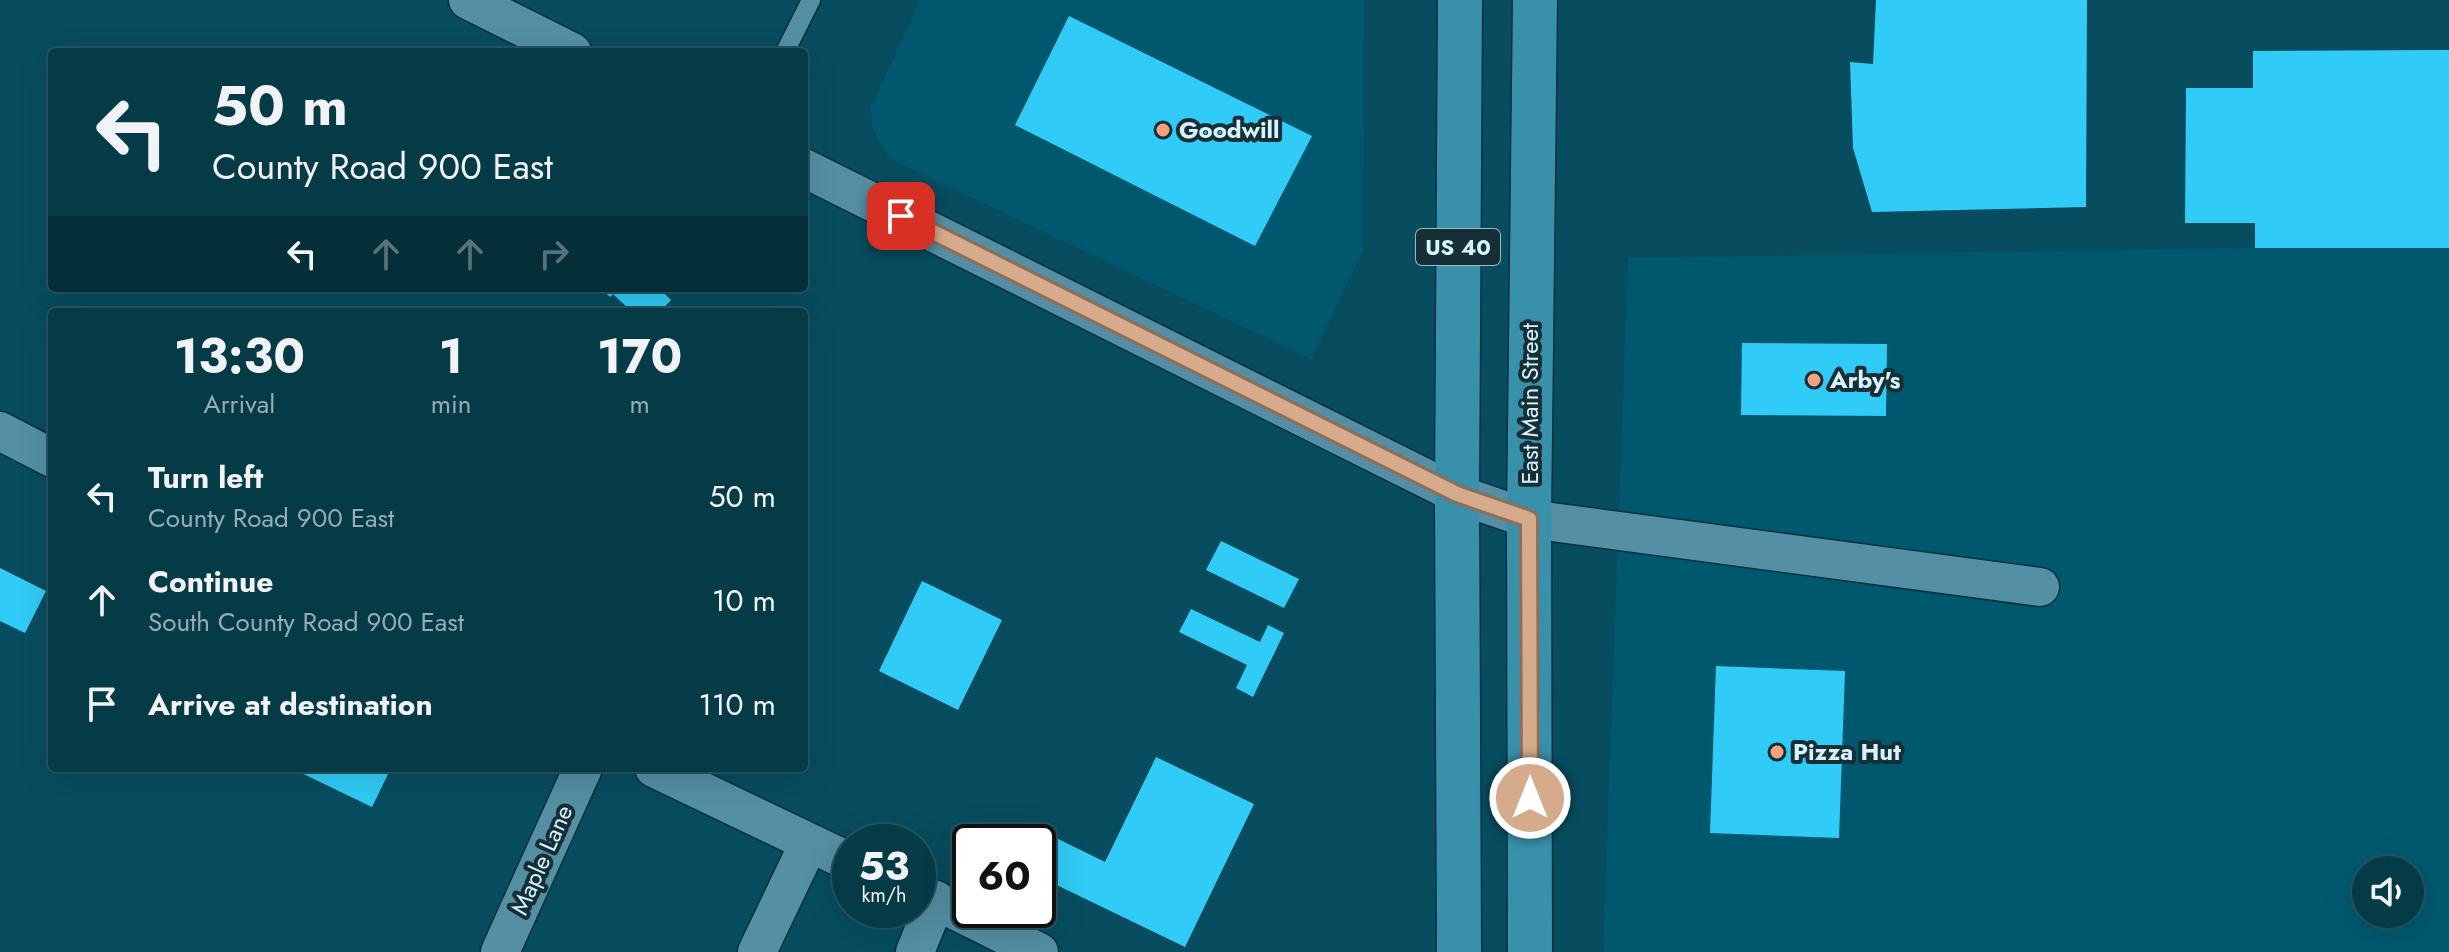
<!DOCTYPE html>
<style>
:root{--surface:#053a47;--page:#134552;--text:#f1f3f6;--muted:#97adb4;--line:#265460}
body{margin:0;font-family:Jost,sans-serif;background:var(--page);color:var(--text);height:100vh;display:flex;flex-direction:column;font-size:30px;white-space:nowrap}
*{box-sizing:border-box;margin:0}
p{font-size:26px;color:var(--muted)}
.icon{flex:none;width:44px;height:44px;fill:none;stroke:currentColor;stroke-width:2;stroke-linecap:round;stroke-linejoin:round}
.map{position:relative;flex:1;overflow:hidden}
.sheet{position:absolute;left:48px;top:308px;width:760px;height:464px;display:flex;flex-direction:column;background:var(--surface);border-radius:8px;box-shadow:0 8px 32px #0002,0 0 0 2px var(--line)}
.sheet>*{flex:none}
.banner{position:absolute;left:48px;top:48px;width:760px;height:244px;border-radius:8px;box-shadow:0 8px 32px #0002,0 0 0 2px var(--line);background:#053a47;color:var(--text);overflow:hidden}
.tools{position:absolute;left:2352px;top:856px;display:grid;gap:16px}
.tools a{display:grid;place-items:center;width:72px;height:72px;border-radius:50%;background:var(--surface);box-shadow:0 8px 32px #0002,0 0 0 2px var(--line);font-size:40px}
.speed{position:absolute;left:832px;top:824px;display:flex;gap:16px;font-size:40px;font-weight:700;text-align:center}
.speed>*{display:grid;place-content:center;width:104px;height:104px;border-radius:50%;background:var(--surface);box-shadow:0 8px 32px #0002,0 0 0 2px var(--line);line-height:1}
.speed small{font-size:20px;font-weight:400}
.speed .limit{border:4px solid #111;border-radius:12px;background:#fff;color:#111}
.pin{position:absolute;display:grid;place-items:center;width:68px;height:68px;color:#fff;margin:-34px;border-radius:16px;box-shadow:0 4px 12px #0006}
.me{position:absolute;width:88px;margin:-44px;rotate:0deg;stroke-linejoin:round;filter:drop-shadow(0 0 6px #0008)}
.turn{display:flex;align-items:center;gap:28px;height:168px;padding:0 32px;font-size:36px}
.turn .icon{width:104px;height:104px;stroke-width:2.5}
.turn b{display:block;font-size:56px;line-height:68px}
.lanes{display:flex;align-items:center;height:76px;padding:0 32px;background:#0003;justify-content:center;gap:40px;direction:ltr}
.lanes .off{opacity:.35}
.eta{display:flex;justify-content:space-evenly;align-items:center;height:136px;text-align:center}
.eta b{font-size:48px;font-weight:700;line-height:56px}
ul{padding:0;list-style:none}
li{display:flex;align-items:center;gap:24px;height:104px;padding:0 32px}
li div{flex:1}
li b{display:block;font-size:30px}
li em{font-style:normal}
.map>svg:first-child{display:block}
.built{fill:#00586e;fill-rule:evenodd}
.building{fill:#30cbf6}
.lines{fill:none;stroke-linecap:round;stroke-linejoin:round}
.service-casing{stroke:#00313f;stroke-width:21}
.minor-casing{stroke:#00313f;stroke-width:41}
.primary-casing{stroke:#00313f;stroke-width:47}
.service{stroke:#548fa4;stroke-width:18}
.minor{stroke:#548fa4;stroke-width:38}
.primary{stroke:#3990ab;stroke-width:44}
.route-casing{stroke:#8b6f5a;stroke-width:20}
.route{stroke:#d6ab8b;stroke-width:14}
.poi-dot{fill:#f2a080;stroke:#162f37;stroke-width:3}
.labels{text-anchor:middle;stroke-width:8;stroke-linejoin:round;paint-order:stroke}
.shield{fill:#162f37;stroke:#9cb9c3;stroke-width:2}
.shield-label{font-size:22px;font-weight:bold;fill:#d6f4ff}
.poi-label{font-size:24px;font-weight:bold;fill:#d6f4ff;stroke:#162f37;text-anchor:start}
.street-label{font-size:24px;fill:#d6f4ff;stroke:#162f37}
</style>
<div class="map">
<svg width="2449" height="952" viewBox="0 0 2449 952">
<rect width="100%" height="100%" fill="#074d5f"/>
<g class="built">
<path d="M921,0H1364L1363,251L1311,359L889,158L873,130L870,109Z"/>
<path d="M2449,245V952H1603L1628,258ZM2366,870H2410V914H2366Z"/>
</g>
<g class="building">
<path d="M1876,0H2087L2086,207L1872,212L1853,148L1850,62L1873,64Z"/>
<path d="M1069,16L1312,136L1255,246L1015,125Z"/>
<path d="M2449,50V248H2255V223H2185L2186,88H2253V51Z"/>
<path d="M601,288H659L671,300L660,312H632L613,294L610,297Z"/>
<path d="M1742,343L1887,344L1886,416L1741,415Z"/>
<path d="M1221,541L1299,579L1284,608L1206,570Z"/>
<path d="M0,568L46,591L25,633L0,621Z"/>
<path d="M922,581L1002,620L958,710L879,671Z"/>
<path d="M1191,609L1260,642L1268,625L1284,633L1253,697L1236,688L1247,665L1179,632Z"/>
<path d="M1716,666L1845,671L1839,838L1710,833Z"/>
<path d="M1156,757L1254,804L1185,947L1038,876V844L1044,832L1105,862Z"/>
<path d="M291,768H391L372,807Z"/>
</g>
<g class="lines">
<defs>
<path id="service" d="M785,52L811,0"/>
<g id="minor">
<path d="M468,0L572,52"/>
<path d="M804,168L1457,494L1529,519L2040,587"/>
<path d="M0,431L52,458"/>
<path d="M654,768L850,862"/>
<path d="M918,892L1039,952"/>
<path d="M500,952L583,768"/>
<path d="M757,952L809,843"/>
<path d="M915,952L936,900"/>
</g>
<g id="primary">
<path d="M1459,952L1457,494L1460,0"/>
<path d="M1530,952L1529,519L1535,0"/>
</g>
</defs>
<use href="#service" class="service-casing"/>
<use href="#minor" class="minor-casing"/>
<use href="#primary" class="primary-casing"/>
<use href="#service" class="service"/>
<use href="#minor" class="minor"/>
<use href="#primary" class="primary"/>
</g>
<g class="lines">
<defs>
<path id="route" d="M901,216L1457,494L1529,519L1530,798"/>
</defs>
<use href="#route" class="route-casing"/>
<use href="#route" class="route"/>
</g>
<g class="poi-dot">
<circle cx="1163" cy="130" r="8"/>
<circle cx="1814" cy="380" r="8"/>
<circle cx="1777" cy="752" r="8"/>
</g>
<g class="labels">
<rect class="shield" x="1416" y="229" width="84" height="36" rx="6"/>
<g class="shield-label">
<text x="1458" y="255">US 40</text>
</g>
<g class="poi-label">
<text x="1179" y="138">Goodwill</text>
<text x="1830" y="388">Arby's</text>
<text x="1793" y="760">Pizza Hut</text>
</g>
<g class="street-label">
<text transform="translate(1530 404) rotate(-90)" y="8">East Main Street</text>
<text transform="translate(542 860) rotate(-66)" y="8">Maple Lane</text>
</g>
</g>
</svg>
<div class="tools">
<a><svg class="icon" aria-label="sound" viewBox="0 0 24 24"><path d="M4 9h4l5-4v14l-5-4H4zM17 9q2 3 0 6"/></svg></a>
</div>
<div class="speed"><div>53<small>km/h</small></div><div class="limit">60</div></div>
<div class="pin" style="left:901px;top:216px;background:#d93025"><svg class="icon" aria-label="arrive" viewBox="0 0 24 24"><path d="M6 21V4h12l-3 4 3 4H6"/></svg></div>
<svg class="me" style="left:1530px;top:798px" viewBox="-20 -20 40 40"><circle r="17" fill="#d6ab8b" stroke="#fff" stroke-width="3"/><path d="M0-11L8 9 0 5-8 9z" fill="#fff"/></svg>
<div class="banner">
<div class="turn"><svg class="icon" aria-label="left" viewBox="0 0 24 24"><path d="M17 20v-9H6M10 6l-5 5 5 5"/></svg><div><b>50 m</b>County Road 900 East</div></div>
<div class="lanes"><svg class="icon" aria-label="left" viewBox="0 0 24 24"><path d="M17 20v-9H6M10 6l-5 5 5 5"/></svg><svg class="icon off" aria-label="ahead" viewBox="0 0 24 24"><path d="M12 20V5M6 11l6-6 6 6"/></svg><svg class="icon off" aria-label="ahead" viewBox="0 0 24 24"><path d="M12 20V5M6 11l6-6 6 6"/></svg><svg class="icon off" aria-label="right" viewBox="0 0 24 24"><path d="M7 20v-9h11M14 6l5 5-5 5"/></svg></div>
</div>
<section class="sheet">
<div class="eta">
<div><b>13:30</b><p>Arrival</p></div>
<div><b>1</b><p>min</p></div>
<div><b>170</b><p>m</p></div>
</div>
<ul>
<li><svg class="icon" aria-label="left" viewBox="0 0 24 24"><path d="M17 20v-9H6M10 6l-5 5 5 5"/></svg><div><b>Turn left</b><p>County Road 900 East</p></div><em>50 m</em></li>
<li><svg class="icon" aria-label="ahead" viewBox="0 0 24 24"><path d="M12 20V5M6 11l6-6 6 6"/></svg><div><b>Continue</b><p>South County Road 900 East</p></div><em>10 m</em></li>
<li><svg class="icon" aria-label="arrive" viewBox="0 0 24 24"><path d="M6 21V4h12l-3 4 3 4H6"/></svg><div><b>Arrive at destination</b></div><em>110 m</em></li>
</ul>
</section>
</div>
